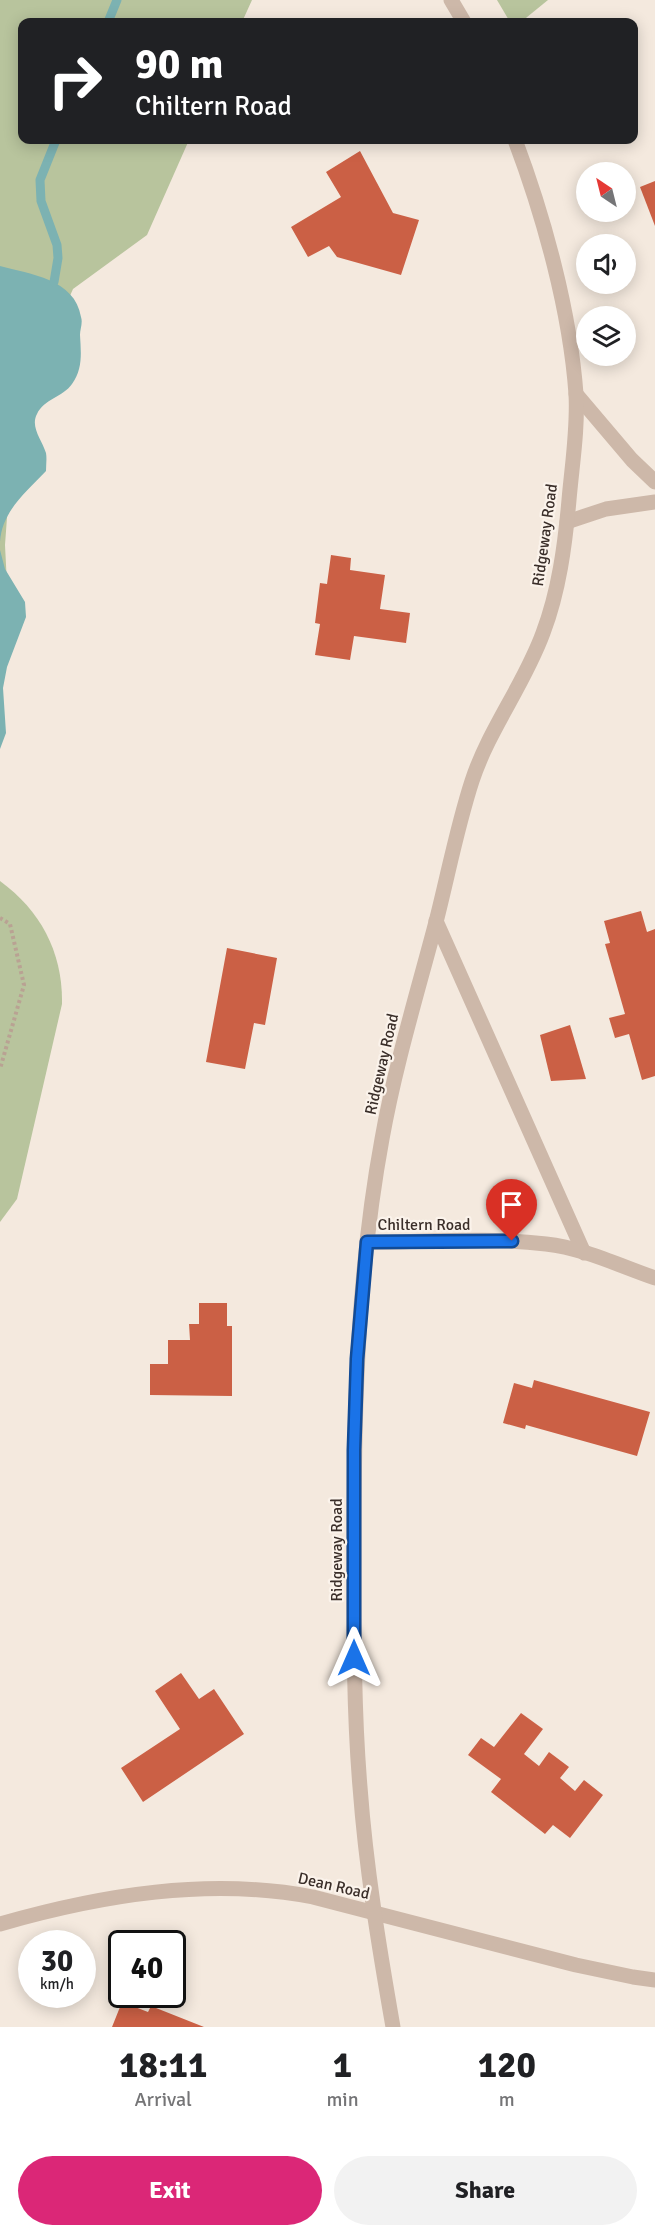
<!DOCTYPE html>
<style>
:root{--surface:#fff;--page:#f2f2f2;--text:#202124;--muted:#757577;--accent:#db2777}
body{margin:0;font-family:Signika,sans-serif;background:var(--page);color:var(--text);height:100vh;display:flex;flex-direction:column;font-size:22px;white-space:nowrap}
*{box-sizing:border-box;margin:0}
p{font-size:20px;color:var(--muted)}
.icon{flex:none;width:33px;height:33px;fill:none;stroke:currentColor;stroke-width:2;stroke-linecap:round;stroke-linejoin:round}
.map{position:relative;height:2027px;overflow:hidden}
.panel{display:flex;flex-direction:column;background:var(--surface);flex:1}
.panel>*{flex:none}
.hud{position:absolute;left:18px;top:18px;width:620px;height:126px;border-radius:12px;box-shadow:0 3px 15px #0003;background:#202124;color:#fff;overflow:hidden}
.needle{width:39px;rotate:325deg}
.tools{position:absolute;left:576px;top:162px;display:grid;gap:12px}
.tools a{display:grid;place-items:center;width:60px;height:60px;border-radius:50%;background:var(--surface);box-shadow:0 3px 15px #0003;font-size:30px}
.speed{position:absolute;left:18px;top:1930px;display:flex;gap:12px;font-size:30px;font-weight:700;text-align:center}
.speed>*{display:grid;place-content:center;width:78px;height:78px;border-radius:50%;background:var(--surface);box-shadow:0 3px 15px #0003;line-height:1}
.speed small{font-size:15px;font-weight:400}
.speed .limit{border:3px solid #111;border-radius:9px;background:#fff;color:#111}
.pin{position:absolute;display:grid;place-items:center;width:51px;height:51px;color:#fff;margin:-62px -26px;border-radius:50% 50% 50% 0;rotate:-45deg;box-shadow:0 0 6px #0007}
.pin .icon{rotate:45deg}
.me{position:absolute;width:66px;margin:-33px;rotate:0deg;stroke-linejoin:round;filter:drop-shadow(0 0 4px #0008)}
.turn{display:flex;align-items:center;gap:21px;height:126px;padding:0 18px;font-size:27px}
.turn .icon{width:78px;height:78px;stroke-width:2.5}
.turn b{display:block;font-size:42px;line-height:51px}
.eta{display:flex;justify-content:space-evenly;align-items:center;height:102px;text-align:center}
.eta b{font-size:36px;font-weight:700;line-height:42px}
.cta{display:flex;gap:12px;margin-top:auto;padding:12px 18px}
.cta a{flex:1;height:69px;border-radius:36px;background:var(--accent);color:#fff;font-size:24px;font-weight:700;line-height:69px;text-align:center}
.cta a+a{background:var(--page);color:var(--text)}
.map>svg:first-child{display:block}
.green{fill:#b8c49d}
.water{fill:#7cb2b2}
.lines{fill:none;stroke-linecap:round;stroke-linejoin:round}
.stream{stroke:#7cb2b2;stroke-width:9}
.building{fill:#cb6045}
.path{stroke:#b9a293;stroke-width:4;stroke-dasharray:3 3;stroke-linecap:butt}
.minor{stroke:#cdb8a9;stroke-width:15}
.tertiary{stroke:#cdb8a9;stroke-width:15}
.route-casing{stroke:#114b97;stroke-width:15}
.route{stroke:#1a73e8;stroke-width:10}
.labels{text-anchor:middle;stroke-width:4.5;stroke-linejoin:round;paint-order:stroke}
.street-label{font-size:16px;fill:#3a2e29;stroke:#fbf3eb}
</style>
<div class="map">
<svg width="655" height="2027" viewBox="0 0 655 2027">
<rect width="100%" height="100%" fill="#f4e9de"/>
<g class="green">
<path d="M0,0H252L242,22H22V140H189L147,235L73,289L42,359L12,449L5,545L10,643L0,678Z"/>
<path d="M497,0H548L521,22H510Z"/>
<path d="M0,881C41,911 63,953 62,1004L17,1199L0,1222Z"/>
</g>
<g class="water">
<path d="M0,266C30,274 75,279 81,317C83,323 80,329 80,335C81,353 83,369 72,384C63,397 44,399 37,414C30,427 42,440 46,453C47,459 46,465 46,471C26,492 2,511 0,542Z"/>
<path d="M0,550L5,569L25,602L26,617L7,667L3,688L6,733L0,749Z"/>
</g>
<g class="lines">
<g class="stream">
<path d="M108,22L117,0"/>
<path d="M54,282L58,258L57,245L41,201L40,180L56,140"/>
</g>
</g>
<g class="building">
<path d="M360,151L393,213L419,220L401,275L337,257L329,246L308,257L291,227L341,197L326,172Z"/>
<path d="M655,181V226L640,187Z"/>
<path d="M331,555L351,558L350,570L385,575L380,609L410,613L406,643L354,636L350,660L315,655L320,624L315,623L320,583L327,584Z"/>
<path d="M641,911L647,932L655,929V1076L642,1080L629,1034L615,1038L609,1018L625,1014L605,944L610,943L604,921Z"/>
<path d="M227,948L277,958L265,1025L254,1023L245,1069L206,1062Z"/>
<path d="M570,1025L586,1079L551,1081L540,1035Z"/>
<path d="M199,1303H227V1326H232V1396L150,1395V1364H168V1340H190L189,1324H199Z"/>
<path d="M534,1380L650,1412L637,1456L526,1425L525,1429L503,1423L514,1383L532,1388Z"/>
<path d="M181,1673L199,1699L214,1689L244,1734L143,1802L121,1768L180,1729L155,1691Z"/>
<path d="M521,1713L543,1729L524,1754L539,1766L549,1752L569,1767L560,1778L575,1791L584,1780L603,1795L570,1838L553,1825L545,1834L491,1792L501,1779L468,1755L481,1738L494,1747Z"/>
<path d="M122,2002L148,2012L151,2006L204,2027H112Z"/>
</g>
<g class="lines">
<path class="path" d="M0,918L10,924L24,985L0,1069"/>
<g class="minor">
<path d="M576,394L632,460L655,482"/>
<path d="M567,522L606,509L655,502"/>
<path d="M436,921L584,1253"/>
<path d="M367,1242C426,1242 487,1237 546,1244C583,1248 620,1266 655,1278"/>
<path d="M0,1924C101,1895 209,1877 313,1897L576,1965L633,1977L655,1980"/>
</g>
<g class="tertiary">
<path d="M451,0L464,22"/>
<path d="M393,2027C379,1947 366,1868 360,1787C353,1703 354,1619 354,1535C354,1403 358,1269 382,1139C395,1066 417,994 436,922C448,875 457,827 472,781C489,729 524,685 543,633C559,591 565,545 569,500C572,465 578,429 576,394C570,311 544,217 515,140"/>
</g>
</g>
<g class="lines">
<defs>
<path id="route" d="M354,1658V1450L357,1359L367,1242L512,1241"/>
</defs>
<use href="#route" class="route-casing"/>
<use href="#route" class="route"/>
</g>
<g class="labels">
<g class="street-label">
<text transform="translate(544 535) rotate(-82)" y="6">Ridgeway Road</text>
<text transform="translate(381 1064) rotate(-77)" y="6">Ridgeway Road</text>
<text x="424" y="1230">Chiltern Road</text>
<text transform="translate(336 1550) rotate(-90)" y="6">Ridgeway Road</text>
<text transform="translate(334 1885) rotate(13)" y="6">Dean Road</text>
</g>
</g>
</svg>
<div class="tools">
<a><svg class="needle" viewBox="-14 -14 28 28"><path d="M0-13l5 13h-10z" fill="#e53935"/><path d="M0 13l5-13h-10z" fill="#757577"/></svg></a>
<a><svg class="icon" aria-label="sound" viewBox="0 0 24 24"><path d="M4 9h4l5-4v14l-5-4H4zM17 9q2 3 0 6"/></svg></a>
<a><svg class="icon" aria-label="layers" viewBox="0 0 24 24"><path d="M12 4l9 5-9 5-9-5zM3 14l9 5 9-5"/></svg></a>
</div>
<div class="speed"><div>30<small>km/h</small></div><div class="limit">40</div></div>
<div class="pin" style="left:512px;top:1241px;background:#d93025"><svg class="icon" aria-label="arrive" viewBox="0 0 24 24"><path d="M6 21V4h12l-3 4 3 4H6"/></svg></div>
<svg class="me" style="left:354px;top:1658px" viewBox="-20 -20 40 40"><path d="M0-17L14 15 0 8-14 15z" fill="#1a73e8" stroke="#fff" stroke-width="4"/></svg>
<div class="hud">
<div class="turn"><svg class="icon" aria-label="right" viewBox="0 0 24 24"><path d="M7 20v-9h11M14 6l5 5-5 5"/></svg><div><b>90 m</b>Chiltern Road</div></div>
</div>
</div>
<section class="panel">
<div class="eta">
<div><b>18:11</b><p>Arrival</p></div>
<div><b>1</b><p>min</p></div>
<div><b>120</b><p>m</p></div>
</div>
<div class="cta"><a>Exit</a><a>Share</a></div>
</section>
